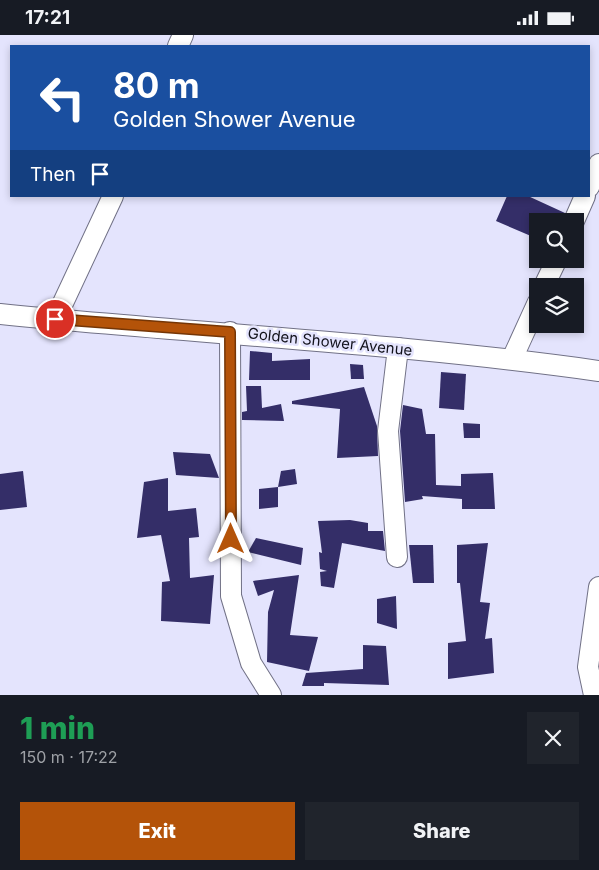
<!DOCTYPE html>
<meta charset="utf-8">
<style>
:root{--surface:#171b24;--page:#20242c;--text:#f1f3f6;--muted:#9ea1a6;--accent:#b45309}
body{margin:0;font-family:Inter,sans-serif;background:var(--page);color:var(--text);height:100vh;display:flex;flex-direction:column;font-size:19px;white-space:nowrap}
*{box-sizing:border-box;margin:0}
p{font-size:16px;color:var(--muted)}
.icon{flex:none;width:28px;height:28px;fill:none;stroke:currentColor;stroke-width:2;stroke-linecap:round;stroke-linejoin:round}
.map{position:relative;height:660px;overflow:hidden}
.side{display:flex;flex-direction:column;background:var(--surface);flex:1}
.side>*{flex:none}
.banner{position:absolute;left:10px;top:10px;width:580px;height:152px;border-radius:0px;box-shadow:0 2px 8px #0003;background:#1a4fa0;color:#fff;overflow:hidden}
.buttons{position:absolute;left:529px;top:178px;display:grid;gap:10px}
.buttons a{display:grid;place-items:center;width:55px;height:55px;border-radius:0px;background:var(--surface);box-shadow:0 2px 8px #0003;font-size:25px}
.pin{position:absolute;display:grid;place-items:center;width:42px;height:42px;color:#fff;margin:-21px;border:2px solid #fff;border-radius:50%;box-shadow:0 1px 5px #0007}
.me{position:absolute;width:55px;margin:-28px;rotate:0deg;stroke-linejoin:round;filter:drop-shadow(0 0 4px #0008)}
.turn{display:flex;align-items:center;gap:18px;height:105px;padding:0 20px;font-size:22px}
.turn .icon{width:65px;height:65px;stroke-width:2.5}
.turn b{display:block;font-size:35px;line-height:42px}
.then{display:flex;align-items:center;height:48px;padding:0 20px;background:#0003;gap:10px;font-size:19px}
.round{display:grid;place-items:center;flex:none;width:52px;height:52px;border-radius:0px;background:var(--page)}
.summary{display:flex;align-items:center;justify-content:space-between;height:85px;padding:0 20px}
h1{font-size:30px;font-weight:800;line-height:38px;color:#1e9e55}
.cta{display:flex;gap:10px;margin-top:auto;padding:10px 20px}
.cta a{flex:1;height:58px;border-radius:0px;background:var(--accent);color:#fff;font-size:20px;font-weight:800;line-height:58px;text-align:center}
.cta a+a{background:var(--page);color:var(--text)}
.status{display:flex;justify-content:space-between;align-items:center;height:35px;padding:0 25px;background:var(--surface);direction:ltr}
.status svg{height:14px;fill:currentColor}
.map>svg:first-child{display:block}
.building{fill:#342e68}
.lines{fill:none;stroke-linecap:round;stroke-linejoin:round}
.minor-casing{stroke:#717186;stroke-width:22}
.minor{stroke:#fff;stroke-width:20}
.route-casing{stroke:#753606;stroke-width:12}
.route{stroke:#b45309;stroke-width:9}
.labels{text-anchor:middle;stroke-width:5;stroke-linejoin:round;paint-order:stroke}
.street-label{font-size:15px;fill:#12121b;stroke:#e4e4fd}
</style>
<div class="status"><b>17:21</b><svg viewBox="0 0 49 12"><path d="M0 12V9h3v3zM5 12V6h3v6zM10 12V3h3v9zM15 12V0h3v12zM26 1h20v11H26zM47 4h2v5h-2z"/></svg></div>
<div class="map">
<svg width="599" height="660" viewBox="0 0 599 660">
<rect width="100%" height="100%" fill="#e4e4fd"/>
<g class="building">
<path d="M507,161H528L565,178L562,186H538V204L496,186Z"/>
<path d="M250,316L272,318V326L310,324V345H249Z"/>
<path d="M350,329L363,330L364,344H351Z"/>
<path d="M441,337L466,339L464,375L439,373Z"/>
<path d="M246,351H261L262,373L281,369L284,386L242,385V377L247,376Z"/>
<path d="M364,352L377,391L378,421L337,423L340,374L292,369V366Z"/>
<path d="M403,370L422,374L426,399H435L436,450L461,451V439L493,438L495,474H462V464L422,461L423,464L405,467L400,396Z"/>
<path d="M463,388L480,389V403H464Z"/>
<path d="M173,417L210,419L219,443L176,440Z"/>
<path d="M295,434L297,449L278,452L281,436Z"/>
<path d="M23,436L27,472L0,475V439Z"/>
<path d="M168,443V476L196,473L199,502L189,503L190,543L214,540L210,589L161,586L162,547L170,546L161,500L137,503L144,447Z"/>
<path d="M278,452V472L259,474V454Z"/>
<path d="M350,485L368,488V496H383L385,516L342,508L334,553L321,551L320,537L327,536L320,534L319,517L322,518L318,486Z"/>
<path d="M256,503L303,513L301,530L248,517Z"/>
<path d="M488,508L480,567L490,568L485,604L492,603L494,638L448,644V608L466,606L460,548H457V510Z"/>
<path d="M409,510H433L434,548H413Z"/>
<path d="M299,540L290,600L318,602L309,636L267,627L268,577L274,555L258,561L253,546Z"/>
<path d="M396,561L397,594L377,588V564Z"/>
<path d="M363,610L386,611L389,650L324,648V651H302L306,638L363,634Z"/>
</g>
<g class="lines">
<defs>
<g id="minor">
<path d="M178,11L183,0"/>
<path d="M589,152L599,129"/>
<path d="M574,186L585,161"/>
<path d="M544,251L557,224"/>
<path d="M0,279C200,299 400,308 599,336"/>
<path d="M55,285L113,161"/>
<path d="M230,297L231,561L251,628L271,660"/>
<path d="M512,324L538,267"/>
<path d="M397,522L388,396L398,313"/>
<path d="M594,660L588,632L599,552"/>
</g>
</defs>
<use href="#minor" class="minor-casing"/>
<use href="#minor" class="minor"/>
</g>
<g class="lines">
<defs>
<path id="route" d="M55,284L230,297L231,504"/>
</defs>
<use href="#route" class="route-casing"/>
<use href="#route" class="route"/>
</g>
<g class="labels">
<g class="street-label">
<text transform="translate(330 307) rotate(6)" y="5">Golden Shower Avenue</text>
</g>
</g>
</svg>
<div class="buttons">
<a><svg class="icon" aria-label="search" viewBox="0 0 24 24"><circle cx="10" cy="10" r="6"/><path d="M15 15l6 6"/></svg></a>
<a><svg class="icon" aria-label="layers" viewBox="0 0 24 24"><path d="M12 4l9 5-9 5-9-5zM3 14l9 5 9-5"/></svg></a>
</div>
<div class="pin" style="left:55px;top:284px;background:#d93025"><svg class="icon" aria-label="arrive" viewBox="0 0 24 24"><path d="M6 21V4h12l-3 4 3 4H6"/></svg></div>
<svg class="me" style="left:231px;top:504px" viewBox="-20 -20 40 40"><path d="M0-17L14 15 0 8-14 15z" fill="#b45309" stroke="#fff" stroke-width="4"/></svg>
<div class="banner">
<div class="turn"><svg class="icon" aria-label="left" viewBox="0 0 24 24"><path d="M17 20v-9H6M10 6l-5 5 5 5"/></svg><div><b>80 m</b>Golden Shower Avenue</div></div>
<div class="then">Then<svg class="icon" aria-label="arrive" viewBox="0 0 24 24"><path d="M6 21V4h12l-3 4 3 4H6"/></svg></div>
</div>
</div>
<section class="side">
<div class="summary"><div><h1>1 min</h1><p>150 m · 17:22</p></div><a class="round"><svg class="icon" aria-label="close" viewBox="0 0 24 24"><path d="M6 6l12 12M18 6L6 18"/></svg></a></div>
<div class="cta"><a>Exit</a><a>Share</a></div>
</section>
